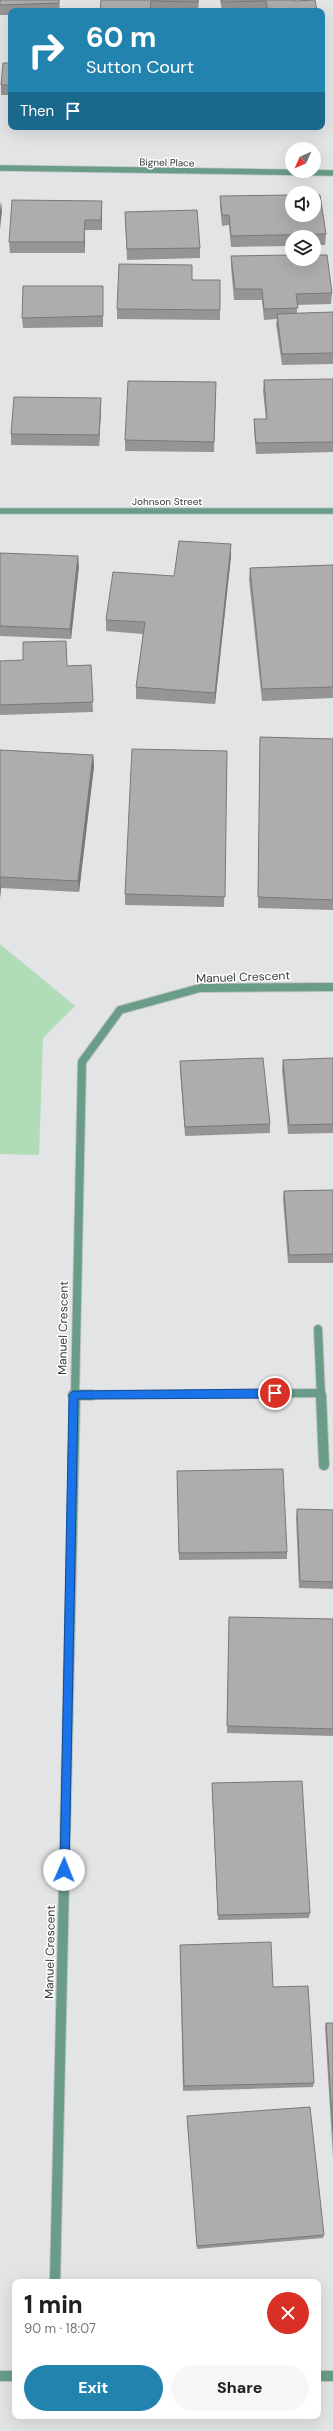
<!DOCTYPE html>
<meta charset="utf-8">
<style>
:root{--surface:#fff;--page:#f6f6f6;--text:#202124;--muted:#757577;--accent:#2183ae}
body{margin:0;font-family:"DM Sans",sans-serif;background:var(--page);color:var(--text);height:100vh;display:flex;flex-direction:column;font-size:15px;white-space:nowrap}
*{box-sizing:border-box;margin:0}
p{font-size:13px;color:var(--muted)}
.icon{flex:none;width:22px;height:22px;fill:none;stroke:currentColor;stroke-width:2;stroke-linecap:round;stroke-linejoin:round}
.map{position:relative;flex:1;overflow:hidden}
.side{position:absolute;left:12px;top:2279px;width:309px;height:140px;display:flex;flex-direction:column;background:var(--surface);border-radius:8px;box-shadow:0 4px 16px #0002}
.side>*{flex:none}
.hud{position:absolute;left:8px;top:8px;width:317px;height:122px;border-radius:8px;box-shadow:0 4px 16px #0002;background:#2183ae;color:#fff;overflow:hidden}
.needle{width:26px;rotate:225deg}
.controls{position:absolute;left:285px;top:142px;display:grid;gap:8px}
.controls a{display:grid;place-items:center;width:36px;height:36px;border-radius:50%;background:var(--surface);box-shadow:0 4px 16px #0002;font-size:20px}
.pin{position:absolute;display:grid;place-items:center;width:34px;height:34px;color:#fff;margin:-17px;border:2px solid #fff;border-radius:50%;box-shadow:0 1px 4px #0007}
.me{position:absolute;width:44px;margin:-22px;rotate:1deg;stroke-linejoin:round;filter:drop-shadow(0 0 3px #0008)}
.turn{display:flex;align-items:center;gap:14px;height:84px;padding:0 12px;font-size:18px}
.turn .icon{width:52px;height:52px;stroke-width:2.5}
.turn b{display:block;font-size:28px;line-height:34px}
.then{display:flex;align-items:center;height:38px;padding:0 12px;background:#0003;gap:8px;font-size:15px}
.round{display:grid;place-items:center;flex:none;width:42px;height:42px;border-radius:21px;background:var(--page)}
.headline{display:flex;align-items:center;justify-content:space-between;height:68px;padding:0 12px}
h1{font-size:24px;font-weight:800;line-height:30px}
.cta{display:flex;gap:8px;margin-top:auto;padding:8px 12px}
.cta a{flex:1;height:46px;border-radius:24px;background:var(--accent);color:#fff;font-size:16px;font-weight:800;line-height:46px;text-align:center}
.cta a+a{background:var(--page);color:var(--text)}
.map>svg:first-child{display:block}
.green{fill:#b0ddb8}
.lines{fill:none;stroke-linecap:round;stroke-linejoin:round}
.minor-far2-casing{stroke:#c1c2c3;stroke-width:7}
.minor-far1-casing{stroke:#c1c2c3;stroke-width:10}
.minor-casing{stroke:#c1c2c3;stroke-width:12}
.tertiary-casing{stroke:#c1c2c3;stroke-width:12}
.minor-far2{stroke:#699d88;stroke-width:5.5}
.minor-far1{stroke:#699d88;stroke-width:8}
.minor{stroke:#699d88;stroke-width:10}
.tertiary{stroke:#699d88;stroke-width:10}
.wall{fill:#969494}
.shaded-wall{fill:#7a7878}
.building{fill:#aeacac;stroke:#7a7878}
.route{fill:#1a73e8;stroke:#114b97}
.labels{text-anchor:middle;stroke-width:3;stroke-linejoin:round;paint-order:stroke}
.far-street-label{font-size:10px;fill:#373838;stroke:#fff}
.street-label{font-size:12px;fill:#373838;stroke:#fff}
</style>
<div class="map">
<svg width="333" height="2431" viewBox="0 0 333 2431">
<rect width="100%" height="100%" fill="#e3e4e6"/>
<path class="green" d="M0,944L75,1006L43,1038L39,1155L0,1154Z"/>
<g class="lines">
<defs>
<g id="minor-far2">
<path d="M0,168L333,173"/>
<path d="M0,511H333"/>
</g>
<g id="minor-far1">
<path d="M318,1329L321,1396"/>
<path d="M73,1395L321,1393"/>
<path d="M75,1396L82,1062L120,1010L200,988L333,987"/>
</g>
<g id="minor">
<path d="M73,1395H92"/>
<path d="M321,1395L324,1465"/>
<path d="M55,2282L75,1395"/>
</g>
<g id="tertiary">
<path d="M0,2376H15"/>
<path d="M318,2376H333"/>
</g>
</defs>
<use href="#minor-far2" class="minor-far2-casing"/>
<use href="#minor-far1" class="minor-far1-casing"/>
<use href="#minor" class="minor-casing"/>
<use href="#tertiary" class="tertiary-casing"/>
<use href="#minor-far2" class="minor-far2"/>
<use href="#minor-far1" class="minor-far1"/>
<use href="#minor" class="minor"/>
<use href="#tertiary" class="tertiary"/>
</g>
<g class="wall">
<path d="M0,0H59L60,11H11V15H0Z"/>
<path d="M101,0H199L198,11H100Z"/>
<path d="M220,0H294L317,11H222Z"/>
<path d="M11,63V95H1V85Z"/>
<path d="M322,63L324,89V100H322Z"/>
<path d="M220,196L326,234L325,245H314V237H292V246L231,247L229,225L222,226L220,206Z"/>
<path d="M102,211V230H85V253H10L9,242Z"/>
<path d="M125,212L200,248V258L127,260Z"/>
<path d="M231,256L332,293L331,304L297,305V313L333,312V364L282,365L276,324L277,319L264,320L262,300H234L231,267Z"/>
<path d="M220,280V320L117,319V309Z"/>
<path d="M103,286V327L23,328L22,318Z"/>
<path d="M264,380L333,382V452L256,454L254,430V419H266L263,391Z"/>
<path d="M216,382L214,452L125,451V440Z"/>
<path d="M101,408L99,446L11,445V434Z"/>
<path d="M0,553L79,566L71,639L0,636Z"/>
<path d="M231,556L215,704L136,699V687L143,634L106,631V620L174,576Z"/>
<path d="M333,565V698L262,701L249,579L250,568Z"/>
<path d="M0,661L67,666L91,665L93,712L0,715Z"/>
<path d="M260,737L333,739V910L258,908Z"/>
<path d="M0,750L93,755L94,766L79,892L1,888L0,898Z"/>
<path d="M227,751L224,907L125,905V894Z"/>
<path d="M333,1058V1133L288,1134L282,1069L283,1060Z"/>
<path d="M180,1061L270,1124V1133L185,1136L180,1070Z"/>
<path d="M333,1190V1263H288L283,1199L284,1191Z"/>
<path d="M177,1478L287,1552V1559L179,1560Z"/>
<path d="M297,1509L333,1510V1589L299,1588L296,1517Z"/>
<path d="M229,1617L333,1619V1736L227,1733Z"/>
<path d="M212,1783L310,1913L309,1918L218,1920L212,1789Z"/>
<path d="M180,1950L273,1987L314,2083L313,2087L183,2091Z"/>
<path d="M326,2023H333V2157L325,2027Z"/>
<path d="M187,2116L324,2235L323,2238L197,2249Z"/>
</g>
<g class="shaded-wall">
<path d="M1,201L2,211L0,229V210Z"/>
<path d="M102,201V230L101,220Z"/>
<path d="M85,220V253L84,242Z"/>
<path d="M101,398V408L99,446V435Z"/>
<path d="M231,544V556L215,704V693Z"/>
<path d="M78,556L79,566L71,639L70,629Z"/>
<path d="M93,755L94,766L79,892L78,881Z"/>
<path d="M0,877L1,888L0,898Z"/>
</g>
<g class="building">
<path d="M0,0H59V3L0,5Z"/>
<path d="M101,0H198V2L151,1L150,11H100Z"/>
<path d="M222,0H294V1L315,0L317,11H268L266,1L222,2Z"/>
<path d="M3,63H11V85H1Z"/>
<path d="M322,63L324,89H322Z"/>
<path d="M292,195V215H314V195H320L326,234L231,236L229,215H222L220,196Z"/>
<path d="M12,200L102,201L101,220H85L84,242H9Z"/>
<path d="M197,210L200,248L127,249L125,212Z"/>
<path d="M292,255V259H314V255H327L332,293L296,294L298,308L264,309L262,289H235L231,256Z"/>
<path d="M119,264L192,265V280H220V310L117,309Z"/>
<path d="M23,286H103V316L22,318Z"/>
<path d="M333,312V353L282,354L277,314Z"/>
<path d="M333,379V442L256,443L254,419H267L264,380Z"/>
<path d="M128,381L216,382L214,442L125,440Z"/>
<path d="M14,397L101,398L99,435L11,434Z"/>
<path d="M179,541L231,544L215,693L136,687L145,622L106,620L113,572L174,576Z"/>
<path d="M0,553L78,556L70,629L0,626Z"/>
<path d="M333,565V687L262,689L250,568Z"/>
<path d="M66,641L67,666L91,665L93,702L0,705V661L23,660V642Z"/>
<path d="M260,737L333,739V900L258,897Z"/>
<path d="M132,749L227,751L225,897L125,894Z"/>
<path d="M0,750L93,755L78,881L0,877V879Z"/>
<path d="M263,1058L270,1124L185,1127L180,1061Z"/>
<path d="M333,1058V1124L289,1125L283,1060Z"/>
<path d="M333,1190V1254L289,1255L284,1191Z"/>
<path d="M283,1469L287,1552L179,1553L177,1471Z"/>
<path d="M297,1509L333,1510V1582L300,1581Z"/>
<path d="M229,1617L333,1619V1729L227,1726Z"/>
<path d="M302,1781L310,1913L218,1915L212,1783Z"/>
<path d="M271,1942L273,1987L308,1986L314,2083L184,2086L180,1945Z"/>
<path d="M326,2023H333V2131Z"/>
<path d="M310,2107L324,2235L197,2246L187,2116Z"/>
</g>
<path class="route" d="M275,1389L280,1393L275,1398L78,1399L69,1870L68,1874H60L69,1395L73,1391Z"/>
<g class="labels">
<g class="far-street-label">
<text transform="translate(167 162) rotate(1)" y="4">Bignel Place</text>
<text x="167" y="505">Johnson Street</text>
</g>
<g class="street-label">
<text transform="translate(243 977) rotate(-2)" y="4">Manuel Crescent</text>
<text transform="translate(63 1328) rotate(-89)" y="4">Manuel Crescent</text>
<text transform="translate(50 1952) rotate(-89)" y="4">Manuel Crescent</text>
</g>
</g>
</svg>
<div class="controls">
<a><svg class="needle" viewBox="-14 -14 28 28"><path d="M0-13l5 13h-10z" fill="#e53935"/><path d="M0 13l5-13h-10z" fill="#757577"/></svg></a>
<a><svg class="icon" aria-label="sound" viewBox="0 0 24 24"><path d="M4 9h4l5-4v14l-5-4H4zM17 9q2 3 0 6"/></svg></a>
<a><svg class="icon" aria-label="layers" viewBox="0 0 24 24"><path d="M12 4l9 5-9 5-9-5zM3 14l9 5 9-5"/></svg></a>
</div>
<div class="pin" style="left:275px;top:1393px;background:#d93025"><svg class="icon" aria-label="arrive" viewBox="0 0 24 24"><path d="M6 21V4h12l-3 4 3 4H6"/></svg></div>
<svg class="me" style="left:64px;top:1870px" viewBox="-20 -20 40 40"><circle r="19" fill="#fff"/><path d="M0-13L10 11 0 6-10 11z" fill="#1a73e8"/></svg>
<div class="hud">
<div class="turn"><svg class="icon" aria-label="right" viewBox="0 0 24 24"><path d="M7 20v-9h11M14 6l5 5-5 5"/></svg><div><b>60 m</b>Sutton Court</div></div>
<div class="then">Then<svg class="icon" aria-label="arrive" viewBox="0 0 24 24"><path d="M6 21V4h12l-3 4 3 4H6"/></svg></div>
</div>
<section class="side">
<div class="headline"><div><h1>1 min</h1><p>90 m · 18:07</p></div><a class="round" style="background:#d93025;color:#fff"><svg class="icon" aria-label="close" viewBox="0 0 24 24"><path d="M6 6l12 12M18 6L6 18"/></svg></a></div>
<div class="cta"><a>Exit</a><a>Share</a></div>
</section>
</div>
